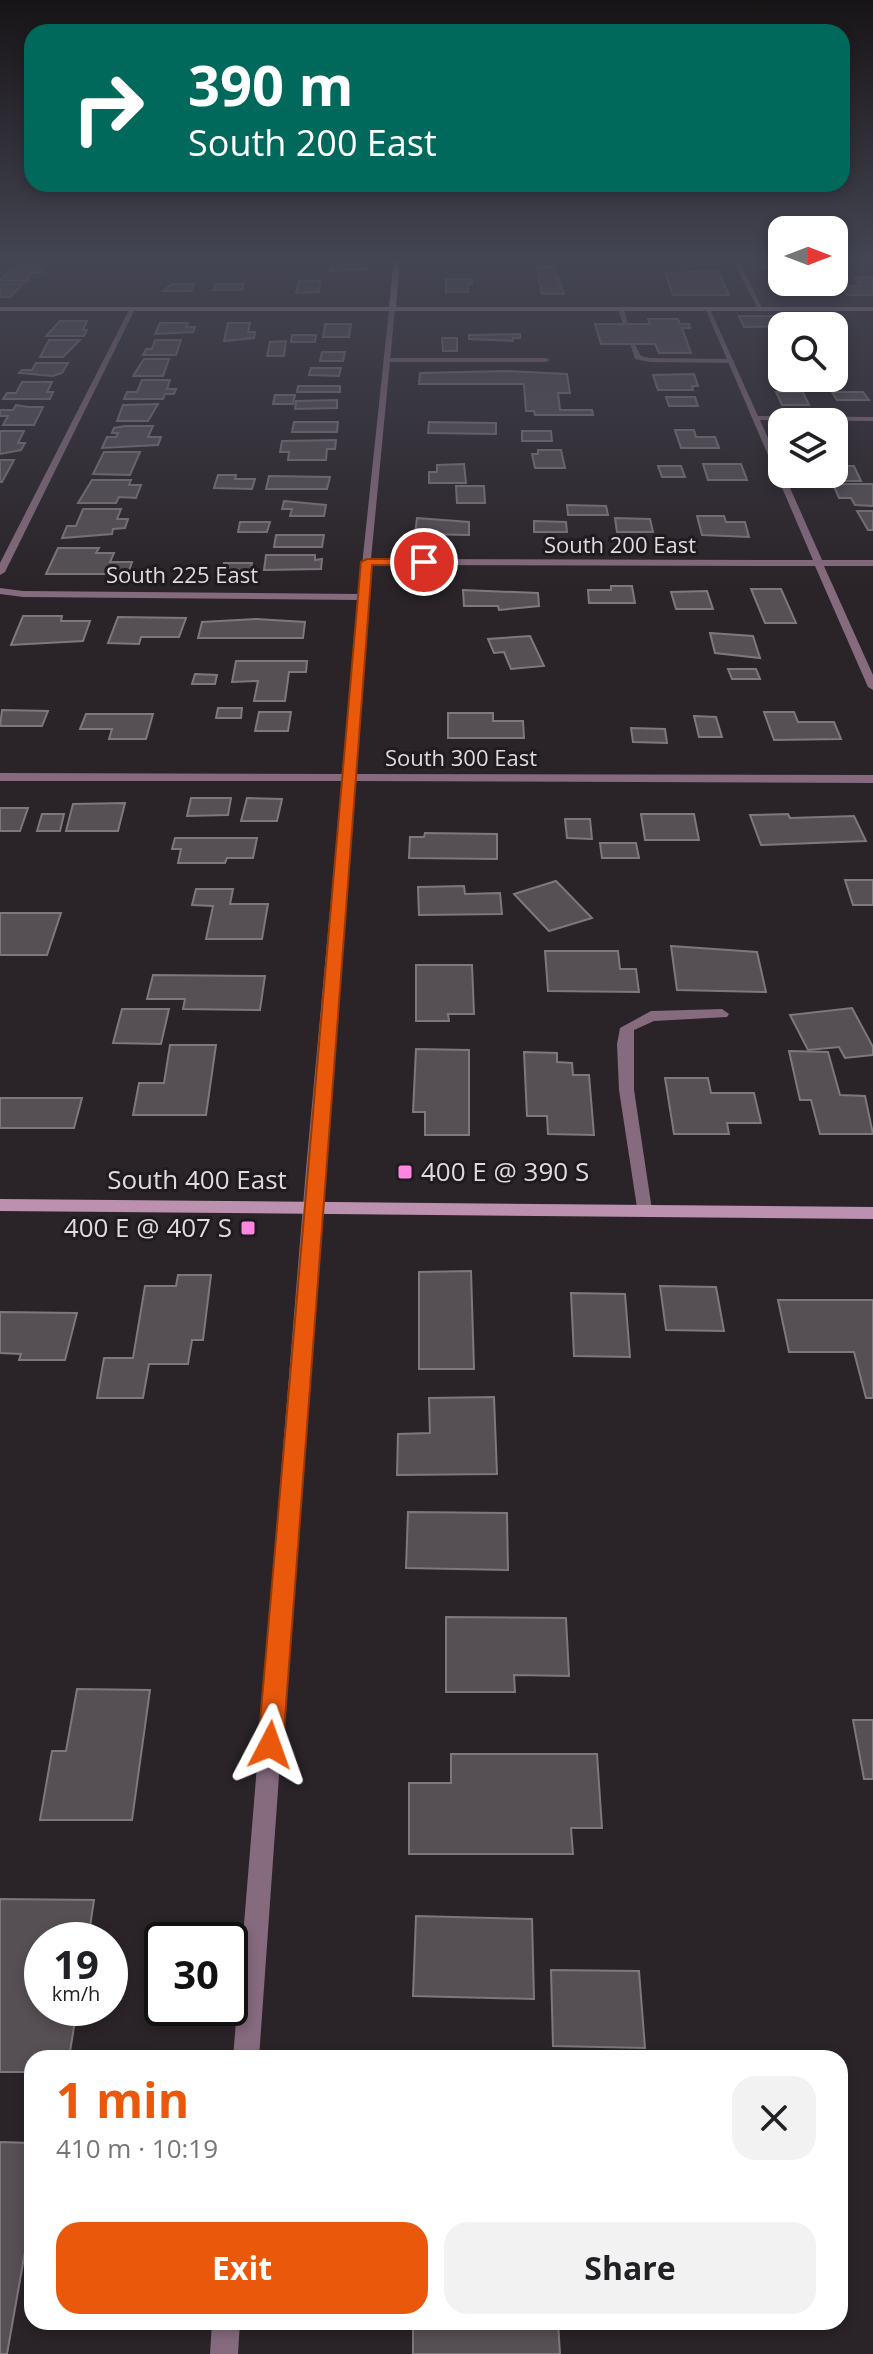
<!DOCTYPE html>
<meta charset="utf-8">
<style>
:root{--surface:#fff;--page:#f2f2f2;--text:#202124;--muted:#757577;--accent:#ea580c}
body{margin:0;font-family:"Open Sans",sans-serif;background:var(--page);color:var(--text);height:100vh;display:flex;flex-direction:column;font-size:30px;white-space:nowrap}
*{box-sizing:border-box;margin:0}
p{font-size:26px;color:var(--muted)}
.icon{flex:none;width:44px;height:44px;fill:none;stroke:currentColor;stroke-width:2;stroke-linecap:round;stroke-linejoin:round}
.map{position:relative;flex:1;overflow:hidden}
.drawer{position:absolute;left:24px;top:2050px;width:824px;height:280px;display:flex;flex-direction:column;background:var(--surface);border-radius:24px;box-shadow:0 4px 12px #0003}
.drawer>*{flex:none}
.guide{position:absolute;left:24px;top:24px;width:826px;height:168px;border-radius:24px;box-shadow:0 4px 12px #0003;background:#00695c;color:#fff;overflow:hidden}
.needle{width:52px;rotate:90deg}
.fabs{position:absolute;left:768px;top:216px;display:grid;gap:16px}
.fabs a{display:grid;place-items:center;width:80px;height:80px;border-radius:16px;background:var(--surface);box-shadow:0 4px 12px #0003;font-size:40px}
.speed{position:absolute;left:24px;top:1922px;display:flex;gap:16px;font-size:40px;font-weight:700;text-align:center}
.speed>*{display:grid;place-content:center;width:104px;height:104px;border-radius:50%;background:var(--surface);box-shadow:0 4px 12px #0003;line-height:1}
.speed small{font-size:20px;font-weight:400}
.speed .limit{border:4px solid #111;border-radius:12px;background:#fff;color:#111}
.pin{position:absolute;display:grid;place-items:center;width:68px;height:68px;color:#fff;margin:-34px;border:4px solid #fff;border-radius:50%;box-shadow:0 2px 8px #0007}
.me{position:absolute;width:88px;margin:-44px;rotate:4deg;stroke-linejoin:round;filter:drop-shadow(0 0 6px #0008)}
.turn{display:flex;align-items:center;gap:28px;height:168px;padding:0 32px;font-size:36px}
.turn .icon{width:104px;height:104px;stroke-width:2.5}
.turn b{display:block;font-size:56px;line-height:68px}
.round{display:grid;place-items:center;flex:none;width:84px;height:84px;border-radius:24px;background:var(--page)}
.summary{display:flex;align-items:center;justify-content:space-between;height:136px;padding:0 32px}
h1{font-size:48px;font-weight:700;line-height:60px;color:var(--accent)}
.primary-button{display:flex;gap:16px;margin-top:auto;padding:16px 32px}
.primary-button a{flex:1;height:92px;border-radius:24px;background:var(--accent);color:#fff;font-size:32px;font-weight:700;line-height:92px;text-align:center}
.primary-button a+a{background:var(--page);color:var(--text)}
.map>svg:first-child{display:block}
.building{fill:#565054;stroke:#7e777c;stroke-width:2}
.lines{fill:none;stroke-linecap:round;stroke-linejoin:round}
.lane{fill:#856b7d;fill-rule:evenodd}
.street{fill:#856b7d;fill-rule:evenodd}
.secondary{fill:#bb91af;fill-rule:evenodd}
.route{fill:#ea580c;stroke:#983908;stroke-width:2}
.poi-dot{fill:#fe85e0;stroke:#201b1f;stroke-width:3}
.labels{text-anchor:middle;stroke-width:6;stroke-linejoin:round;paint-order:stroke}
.far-street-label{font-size:22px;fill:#dedadd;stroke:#201b1f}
.poi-label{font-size:26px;fill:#dedadd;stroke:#201b1f;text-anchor:start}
.street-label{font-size:26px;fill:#dedadd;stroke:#201b1f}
</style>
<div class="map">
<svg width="873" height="2354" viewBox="0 0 873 2354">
<rect width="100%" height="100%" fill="#2a2428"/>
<g class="building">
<path d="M782,259V268H763L759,260Z"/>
<path d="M331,260H359L358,264H367V269L330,271Z"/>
<path d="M14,266H38L36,269H43L40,273H32L27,281H0Z"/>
<path d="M537,267H554L564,294H542Z"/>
<path d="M718,271L729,295H673L665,273Z"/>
<path d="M854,277H873V295H847L841,286H860Z"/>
<path d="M446,279H472V284H468V292H446Z"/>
<path d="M299,281H320L319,292L296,293Z"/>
<path d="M0,284H23L10,297H0Z"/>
<path d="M172,284H194L192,291H163Z"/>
<path d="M216,284H244L242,290H213Z"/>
<path d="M786,284H819L823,293H791Z"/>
<path d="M739,316H800L806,326L744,327Z"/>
<path d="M648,319H678L680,324H689L690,328H682L691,353H659L655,344H601L595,324H650Z"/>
<path d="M812,320H837L842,330L814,324Z"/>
<path d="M60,321H87L83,330H87L84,336H46Z"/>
<path d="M160,323H188L186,327H195L193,332L155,334Z"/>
<path d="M228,323H250L248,332H255L254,338L224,341Z"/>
<path d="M325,324H351L349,337H323Z"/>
<path d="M520,334V338H513V341L469,339V335Z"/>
<path d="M292,335H316L315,342H291Z"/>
<path d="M442,338H457V351H443Z"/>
<path d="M49,340H80L63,357H40Z"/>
<path d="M155,340H181L176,355H143L146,349H152Z"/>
<path d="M286,341L284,356H267L270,342Z"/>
<path d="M322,352H345L343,361H320Z"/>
<path d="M144,359H169L163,376H133Z"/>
<path d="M36,363H68L62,373L53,376L19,373L22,370H32Z"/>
<path d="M311,368H341L339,376L309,375Z"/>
<path d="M506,371L567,374L570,393H558L560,410H592L593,415H535L534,411H526L524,384H419L420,373Z"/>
<path d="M694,374L698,386H692L693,390H658L653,375Z"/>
<path d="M142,380H170L167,389H176L174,394H165L163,399H124L127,392H137Z"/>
<path d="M22,382H52L47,392H53L50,399H3L7,393H16Z"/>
<path d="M811,383H838L841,389H814Z"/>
<path d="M298,386H340V392H297Z"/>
<path d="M776,392H803L809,405H782Z"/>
<path d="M832,392H863L869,400H837Z"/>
<path d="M275,395H295L293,404H273Z"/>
<path d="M666,397H695L698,406H669Z"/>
<path d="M337,400V408L295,409L296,401Z"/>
<path d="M158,404L148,421H117L123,405Z"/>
<path d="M16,405L28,407H43L34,425H3L8,416H0V410H13Z"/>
<path d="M294,422H338L337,432H292Z"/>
<path d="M429,422L496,423V434L428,433Z"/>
<path d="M125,426H153L148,437H161L158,445L102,448L107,437H116L118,433H112L114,428Z"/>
<path d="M675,430H694L696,437H715L719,448H681Z"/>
<path d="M0,431H24L18,443H25L21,450L0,454Z"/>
<path d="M522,431H551L552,441H522Z"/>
<path d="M336,440L335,449H327L326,460H288L289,452H280L282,441Z"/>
<path d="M538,450H561L565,468H535L532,454H538Z"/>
<path d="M104,452H140L130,475L93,474Z"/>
<path d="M0,460H14L2,482H0Z"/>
<path d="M464,464L466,483H429V472H437V465Z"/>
<path d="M703,464H741L747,480H708Z"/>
<path d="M658,466H681L685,477H662Z"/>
<path d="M834,466H854L861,481H835Z"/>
<path d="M218,475H236L235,479H255L252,489L214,488Z"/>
<path d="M269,476L330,477L327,489H266Z"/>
<path d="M92,480H131L129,485H141L136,498L119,497L116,503H78Z"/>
<path d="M833,484H873V506L855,505L851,498H839Z"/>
<path d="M456,486H484L485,503H457Z"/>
<path d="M284,501L326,505L324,516H290L292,509H282Z"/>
<path d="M567,505L606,506L608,515H568Z"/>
<path d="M83,509H121L117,519H128L125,528L113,529L112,534L62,538L67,526H76Z"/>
<path d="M857,511H873V530H868Z"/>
<path d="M697,516H724L726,522H745L749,537L702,535Z"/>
<path d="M417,518L469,522V535L415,534Z"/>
<path d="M615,518L650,519L653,532H617Z"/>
<path d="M534,521L566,522L567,532H534Z"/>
<path d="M240,522H270L267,532H238Z"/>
<path d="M276,535H324L322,547H274Z"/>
<path d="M58,548H99L96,553H114L110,562H132L128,574H46Z"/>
<path d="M266,555H315V560L322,559L321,569L264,570Z"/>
<path d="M224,563H252L249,577H222Z"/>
<path d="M611,586H632L635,603H589L588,590H611Z"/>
<path d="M751,589H781L796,623H765Z"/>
<path d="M463,590L538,593L539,606L499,610L498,606H464Z"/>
<path d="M707,591L713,609H676L671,592Z"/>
<path d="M23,616H62L61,621H90L83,641L11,645Z"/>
<path d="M118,617L186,618L179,637H141L139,644L108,643Z"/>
<path d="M256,619L305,622L303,638H198L202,622Z"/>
<path d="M710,633L753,636L760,658L715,653Z"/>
<path d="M530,636L544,666L511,669L504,652L494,653L488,639Z"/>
<path d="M236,661H307L306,672H289L285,701H254L258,681L232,682Z"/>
<path d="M728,669H756L760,679H732Z"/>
<path d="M195,674L217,675L215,684H192Z"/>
<path d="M218,708H242L241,718H216Z"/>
<path d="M2,710L48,711L42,726H0Z"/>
<path d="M259,712H291L288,731H255Z"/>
<path d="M764,712H794L798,722H834L841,739L774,740Z"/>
<path d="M448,713H493V721H523L524,738H448Z"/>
<path d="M86,714H153L146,739H109L112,729H80Z"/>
<path d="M694,716L716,717L722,737H699Z"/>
<path d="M631,728L665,729L667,743L633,742Z"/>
<path d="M191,798H231L228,815L187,816Z"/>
<path d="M247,798L282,799L277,821H241Z"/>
<path d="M125,803L118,831H66L73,804Z"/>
<path d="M0,808H28L20,831H0Z"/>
<path d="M42,814H64L60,831H37Z"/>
<path d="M641,814H694L699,840H645Z"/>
<path d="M788,814L790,818L854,816L866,841L761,845L750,815Z"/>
<path d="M565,819H590L592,839L567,838Z"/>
<path d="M425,833L497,834V859L409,858L410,837H424Z"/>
<path d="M175,838H257L253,858H227L225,863H178L181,849H172Z"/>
<path d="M600,843H636L639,858H602Z"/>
<path d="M845,880H873V905H853Z"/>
<path d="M556,881L592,918L549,931L514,894Z"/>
<path d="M464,886L465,894L500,893L502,914L419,915L418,887Z"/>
<path d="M196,889H233L230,904H268L262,939H206L213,906L192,905Z"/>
<path d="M0,913H61L47,955H0Z"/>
<path d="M671,946L757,952L766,992L677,990Z"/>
<path d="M545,951H618L620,969H636L639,992L548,991Z"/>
<path d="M416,965H472L474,1014H448L449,1021H416Z"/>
<path d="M153,975L265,976L260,1010L183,1009L185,999H147Z"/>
<path d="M852,1008L873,1047V1055L845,1058L839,1047L808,1050L790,1015Z"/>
<path d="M122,1009H169L161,1044L113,1043Z"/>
<path d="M170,1045H216L206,1115H133L139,1083H164Z"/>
<path d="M416,1049L469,1050V1135H425V1112H413Z"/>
<path d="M789,1051L828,1052L840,1095L865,1096L873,1134H820L811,1100H800Z"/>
<path d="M524,1052L557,1053V1062L572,1063L573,1075H589L594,1135L548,1134L547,1116H527Z"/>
<path d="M665,1078H708L711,1093H754L761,1123H727L729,1134H674Z"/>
<path d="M0,1098H82L74,1128H0Z"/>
<path d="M471,1271L474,1369H419V1272Z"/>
<path d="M178,1275H211L203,1340H192L188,1364H149L143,1398H97L104,1358H133L145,1286H176Z"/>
<path d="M660,1286L716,1287L724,1331L666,1330Z"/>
<path d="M571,1293L625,1294L630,1357L574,1356Z"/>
<path d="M778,1300H873V1398H866L854,1352H789Z"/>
<path d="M0,1312L77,1313L65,1360H19L21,1354L0,1353Z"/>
<path d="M494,1397L497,1474L397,1475L398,1434L430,1433L429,1398Z"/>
<path d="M408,1512L507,1513L508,1570L406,1568Z"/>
<path d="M446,1617L566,1618L569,1676L514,1675L515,1692H446Z"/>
<path d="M77,1689L150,1690L132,1820H40L52,1751H66Z"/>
<path d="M853,1720H873V1779H864Z"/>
<path d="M451,1754H597L602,1828H571L573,1854H409V1783H451Z"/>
<path d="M0,1899L94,1900L88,1940H42V2008H77L69,2058H32V2072H0Z"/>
<path d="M416,1916L532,1919L534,1999L413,1996Z"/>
<path d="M551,1970L639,1971L645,2048L553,2046Z"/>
<path d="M0,2142L32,2143V2212L7,2354H0Z"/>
<path d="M413,2322H558L560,2354H413Z"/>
</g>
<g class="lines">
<g class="lane">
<path d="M621,307L624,309L628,325L623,324L618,309Z"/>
<path d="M630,343H634L641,356L650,358L730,359L734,361L730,363L650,362L635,359Z"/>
<path d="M383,358H546L550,360L546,362H386Z"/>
<path d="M722,1009L729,1014L727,1017L654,1021L634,1030V1090L652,1210L650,1214H638L619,1090L617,1044L620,1028L651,1011Z"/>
</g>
<g class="street">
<path d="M732,259H738L763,310L758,309Z"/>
<path d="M392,307L395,309L371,559L813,560L705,308L710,309L758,416L873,417V421L760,420L822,560H873V566H824L873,675V690L868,687L815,566L371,565L354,774L873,775V783L353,781L322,1169L259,2058H233L306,1169L342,781H0V773L342,774L358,600L23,597L0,594V588L23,591L359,594L389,309Z"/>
<path d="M130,308L135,309L5,572L0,575V563Z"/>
<path d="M212,2322H240L238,2354H210Z"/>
</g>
<g class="secondary">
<path d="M394,259H400L396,307H873V311H0V307H389Z"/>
<path d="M0,1199L873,1207V1219L0,1211Z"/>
</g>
</g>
<linearGradient id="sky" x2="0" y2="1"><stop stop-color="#171416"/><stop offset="0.44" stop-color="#444553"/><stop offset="1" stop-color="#444553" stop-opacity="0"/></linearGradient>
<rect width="873" height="588" fill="url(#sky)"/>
<path class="route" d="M424,559L428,565H372L283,1745L279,1753L270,1757L261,1753L258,1745L361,562L367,559Z"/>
<g class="poi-dot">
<rect x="397" y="1164" width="16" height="16" rx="4"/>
<rect x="240" y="1220" width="16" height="16" rx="4"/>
</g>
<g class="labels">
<g class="far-street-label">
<text x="620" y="553">South 200 East</text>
<text x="182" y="583">South 225 East</text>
<text x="461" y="766">South 300 East</text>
</g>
<g class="poi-label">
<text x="421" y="1181">400 E @ 390 S</text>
<text x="232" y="1237" text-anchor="end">400 E @ 407 S</text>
</g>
<g class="street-label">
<text x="197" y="1189">South 400 East</text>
</g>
</g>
</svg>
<div class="fabs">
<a><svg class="needle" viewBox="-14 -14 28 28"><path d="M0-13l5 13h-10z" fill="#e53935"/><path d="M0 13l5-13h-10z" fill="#757577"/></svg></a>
<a><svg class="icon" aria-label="search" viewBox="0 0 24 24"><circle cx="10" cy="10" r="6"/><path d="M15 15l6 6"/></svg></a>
<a><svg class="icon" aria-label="layers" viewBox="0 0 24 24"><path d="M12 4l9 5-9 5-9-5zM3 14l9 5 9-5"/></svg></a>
</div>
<div class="speed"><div>19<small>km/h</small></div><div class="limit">30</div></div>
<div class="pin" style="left:424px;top:562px;background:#d93025"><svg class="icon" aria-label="arrive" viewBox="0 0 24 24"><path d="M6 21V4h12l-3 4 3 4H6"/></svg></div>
<svg class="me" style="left:270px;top:1745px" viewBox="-20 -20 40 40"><path d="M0-17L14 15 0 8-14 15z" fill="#ea580c" stroke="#fff" stroke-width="4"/></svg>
<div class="guide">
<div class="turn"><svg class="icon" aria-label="right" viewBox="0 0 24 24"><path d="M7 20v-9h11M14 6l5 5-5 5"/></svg><div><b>390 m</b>South 200 East</div></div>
</div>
<section class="drawer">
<div class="summary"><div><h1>1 min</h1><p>410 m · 10:19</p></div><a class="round"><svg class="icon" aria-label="close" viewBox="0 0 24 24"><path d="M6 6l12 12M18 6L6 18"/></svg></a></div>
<div class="primary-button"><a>Exit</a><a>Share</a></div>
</section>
</div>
